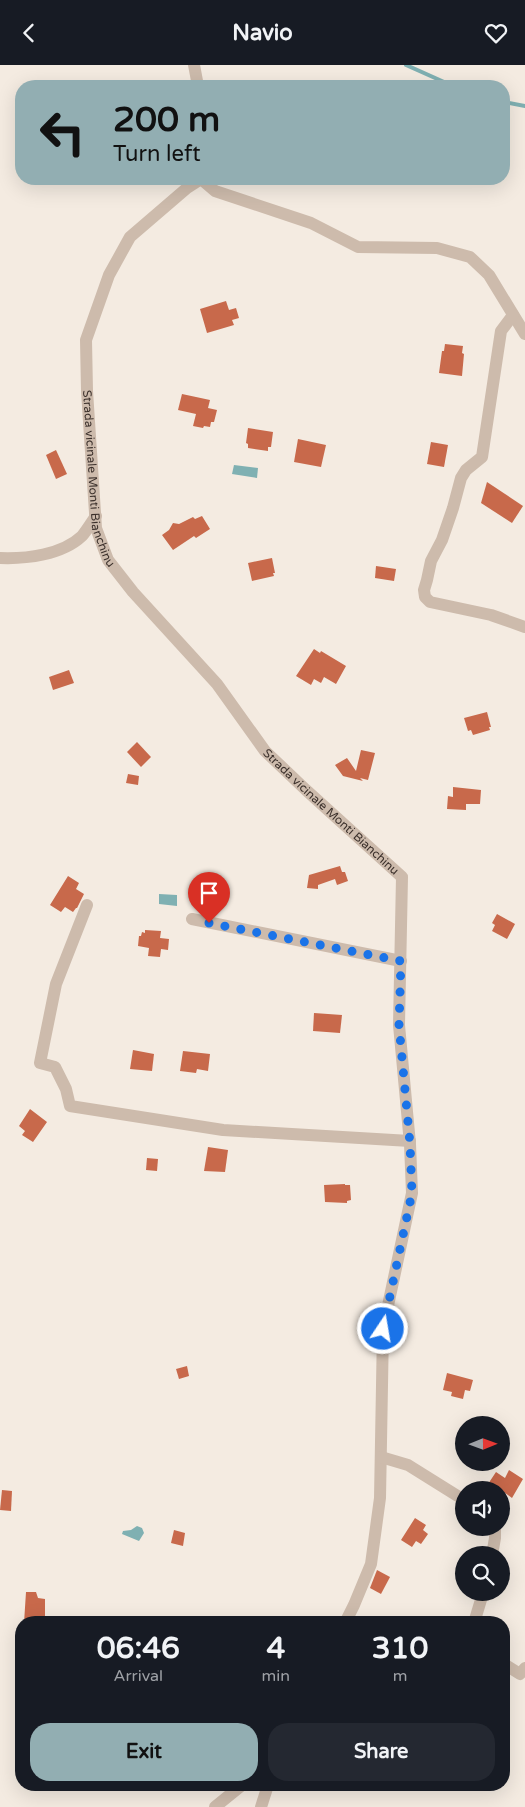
<!DOCTYPE html>
<style>
:root{--surface:#171b24;--page:#242831;--text:#f1f3f6;--muted:#9ea1a6;--accent:#92aeb2}
body{margin:0;font-family:"Varela Round",sans-serif;background:var(--page);color:var(--text);height:100vh;display:flex;flex-direction:column;font-size:19px;white-space:nowrap}
*{box-sizing:border-box;margin:0}
p{font-size:16px;color:var(--muted)}
.icon{flex:none;width:28px;height:28px;fill:none;stroke:currentColor;stroke-width:2;stroke-linecap:round;stroke-linejoin:round}
.map{position:relative;flex:1;overflow:hidden}
.details{position:absolute;left:15px;top:1551px;width:495px;height:175px;display:flex;flex-direction:column;background:var(--surface);border-radius:20px;box-shadow:0 5px 20px #0002}
.details>*{flex:none}
.banner{position:absolute;left:15px;top:15px;width:495px;height:105px;border-radius:20px;box-shadow:0 5px 20px #0002;background:#92aeb2;color:#111;overflow:hidden}
.needle{width:32px;rotate:89deg}
.tools{position:absolute;left:455px;top:1351px;display:grid;gap:10px}
.tools a{display:grid;place-items:center;width:55px;height:55px;border-radius:50%;background:var(--surface);box-shadow:0 5px 20px #0002;font-size:25px}
.pin{position:absolute;display:grid;place-items:center;width:42px;height:42px;color:#fff;margin:-51px -21px;border-radius:50% 50% 50% 0;rotate:-45deg;box-shadow:0 0 5px #0007}
.pin .icon{rotate:45deg}
.me{position:absolute;width:55px;margin:-28px;rotate:12deg;stroke-linejoin:round;filter:drop-shadow(0 0 4px #0008)}
.turn{display:flex;align-items:center;gap:18px;height:105px;padding:0 15px;font-size:22px}
.turn .icon{width:65px;height:65px;stroke-width:2.5}
.turn b{display:block;font-size:35px;line-height:42px}
.eta{display:flex;justify-content:space-evenly;align-items:center;height:85px;text-align:center}
.eta b{font-size:30px;font-weight:700;line-height:35px}
.action{display:flex;gap:10px;margin-top:auto;padding:10px 15px}
.action a{flex:1;height:58px;border-radius:20px;background:var(--accent);color:#111;font-size:20px;font-weight:700;line-height:58px;text-align:center}
.action a+a{background:var(--page);color:var(--text)}
header{display:flex;justify-content:space-between;align-items:center;height:65px;padding:0 15px;background:var(--surface);font-size:22px;font-weight:700}
.map>svg:first-child{display:block}
.water{fill:#7fb0b2}
.lines{fill:none;stroke-linecap:round;stroke-linejoin:round}
.stream{stroke:#7fb0b2;stroke-width:4}
.building{fill:#c8694b}
.minor{stroke:#cdbbac;stroke-width:12}
.route{stroke:#1a73e8;stroke-width:9;stroke-dasharray:0 16.2}
.labels{text-anchor:middle;stroke-width:4;stroke-linejoin:round;paint-order:stroke}
.street-label{font-size:12px;fill:#3b302b;stroke:#fbf5ee}
</style>
<header><svg class="icon" aria-label="back" viewBox="0 0 24 24"><path d="M15 5l-7 7 7 7"/></svg>Navio<svg class="icon" aria-label="heart" viewBox="0 0 24 24"><path d="M12 20l-8-8c-3-5 5-10 8-4 3-6 11-1 8 4z"/></svg></header>
<div class="map">
<svg width="525" height="1742" viewBox="0 0 525 1742">
<rect width="100%" height="100%" fill="#f4ebe1"/>
<g class="water">
<path d="M234,400L258,403L257,413L232,409Z"/>
<path d="M159,829L177,830V841L159,839Z"/>
<path d="M137,1461L142,1463L144,1468L139,1476L122,1469L123,1466L131,1465Z"/>
</g>
<g class="lines">
<g class="stream">
<path d="M406,0L453,21"/>
<path d="M504,37L525,41"/>
</g>
</g>
<g class="building">
<path d="M226,236L229,245L236,243L239,253L232,255L234,260L207,268L200,244Z"/>
<path d="M445,279L463,281L462,288L464,289L462,311L439,308L442,286H444Z"/>
<path d="M182,329L210,335L208,343L217,345L214,357H211L210,362L204,361L203,363L193,361L196,349L178,345Z"/>
<path d="M248,363L273,367L271,382H268V386L248,383V379L246,378Z"/>
<path d="M298,374L326,380L321,402L294,397Z"/>
<path d="M431,377L448,380L444,402L427,399Z"/>
<path d="M56,385L67,409L56,414L46,390Z"/>
<path d="M487,417L523,441L512,458L481,438Z"/>
<path d="M202,451L210,464L196,473L194,471L173,485L162,470L169,465L173,458L179,459L193,452L195,454Z"/>
<path d="M272,493L275,508H273L274,511L252,516L248,498Z"/>
<path d="M376,501L396,504L394,516L375,513Z"/>
<path d="M314,584L320,588L321,586L346,601L336,619L324,612L321,618L314,614L311,620L296,611Z"/>
<path d="M69,605L74,618L53,625L49,612Z"/>
<path d="M487,647L491,662H489L490,665L473,670L471,665L468,666L464,653Z"/>
<path d="M137,677L151,692L141,702L127,687Z"/>
<path d="M361,685L375,688L368,715L360,713L363,716L343,711L335,700L347,693L356,706Z"/>
<path d="M128,709L139,711L138,720L126,718Z"/>
<path d="M453,722L481,725L480,739H466V745L447,744L448,731L453,732Z"/>
<path d="M340,801L342,807H345L348,816L337,820L335,814L318,820V824L307,823L309,810Z"/>
<path d="M68,811L79,818L76,824L84,829L77,843H76L73,847L65,842L61,847L50,840Z"/>
<path d="M497,849L515,859L507,874L492,866L495,860L492,858Z"/>
<path d="M145,865L161,866L160,873L169,874L168,885L161,884L160,892L148,891L149,883L138,881L139,871H141L142,867L145,868Z"/>
<path d="M314,948L342,950L340,968L313,966Z"/>
<path d="M133,985L154,989L152,1006L130,1004Z"/>
<path d="M183,986L210,989L208,1006L197,1004L196,1008L180,1006Z"/>
<path d="M30,1044L47,1057L33,1077L22,1070L25,1066L19,1061Z"/>
<path d="M208,1082L228,1085L225,1107L204,1106Z"/>
<path d="M147,1093L158,1094L157,1106L146,1105Z"/>
<path d="M345,1119V1120H350L351,1135L347,1136V1138L325,1137L324,1120Z"/>
<path d="M187,1301L189,1311L179,1314L176,1304Z"/>
<path d="M447,1308L473,1315L470,1326L465,1325L463,1334L451,1331L452,1327L443,1325Z"/>
<path d="M509,1405L523,1414L512,1433L501,1425H484L496,1407L505,1413Z"/>
<path d="M2,1425L12,1426L11,1446L0,1445Z"/>
<path d="M415,1453L426,1460L423,1465L428,1469L421,1479L416,1476L412,1482L401,1475Z"/>
<path d="M174,1465L185,1468L183,1481L171,1478Z"/>
<path d="M377,1505L390,1512L381,1529L370,1523Z"/>
<path d="M26,1527H36L38,1533L45,1534V1557L24,1558Z"/>
</g>
<g class="lines">
<g class="minor">
<path d="M194,0L198,21"/>
<path id="s1" d="M201,114L187,123L130,172L109,210L86,275L87,326L96,463L108,495L133,527L217,619L265,686L306,725L402,812L399,960L410,1079L412,1128L383,1264L380,1433L371,1499L354,1540L345,1558"/>
<path d="M201,114L215,126L311,158L358,182L437,183L470,192L489,210L525,269"/>
<path d="M513,250L501,266L482,392L466,405L461,413L453,443L442,475L431,496L427,515L424,525L425,532L430,537L491,550L525,562"/>
<path d="M0,493C26,494 62,490 82,471C87,465 91,458 96,451"/>
<path d="M87,840L56,919L40,998L55,1002L66,1024L70,1041L223,1065L410,1076"/>
<path d="M192,854L401,896"/>
<path d="M381,1392L408,1400L464,1435"/>
<path d="M492,1490L495,1473V1462"/>
<path d="M474,1558L483,1528"/>
<path d="M504,1599L520,1609L525,1603"/>
<path d="M215,1742L242,1720"/>
<path d="M261,1742L268,1720"/>
</g>
</g>
<g class="lines">
<path class="route" d="M209,858L401,896L399,960L410,1079L412,1128L383,1264"/>
</g>
<g class="labels">
<g class="street-label">
<text dy="4" stroke="none"><textPath href="#s1" startOffset="344">Strada vicinale Monti Bianchinu</textPath></text>
<text dy="4" stroke="none"><textPath href="#s1" startOffset="764">Strada vicinale Monti Bianchinu</textPath></text>
</g>
</g>
</svg>
<div class="tools">
<a><svg class="needle" viewBox="-14 -14 28 28"><path d="M0-13l5 13h-10z" fill="#e53935"/><path d="M0 13l5-13h-10z" fill="#9ea1a6"/></svg></a>
<a><svg class="icon" aria-label="sound" viewBox="0 0 24 24"><path d="M4 9h4l5-4v14l-5-4H4zM17 9q2 3 0 6"/></svg></a>
<a><svg class="icon" aria-label="search" viewBox="0 0 24 24"><circle cx="10" cy="10" r="6"/><path d="M15 15l6 6"/></svg></a>
</div>
<div class="pin" style="left:209px;top:858px;background:#d93025"><svg class="icon" aria-label="arrive" viewBox="0 0 24 24"><path d="M6 21V4h12l-3 4 3 4H6"/></svg></div>
<svg class="me" style="left:383px;top:1264px" viewBox="-20 -20 40 40"><circle r="17" fill="#1a73e8" stroke="#fff" stroke-width="3"/><path d="M0-11L8 9 0 5-8 9z" fill="#fff"/></svg>
<div class="banner">
<div class="turn"><svg class="icon" aria-label="left" viewBox="0 0 24 24"><path d="M17 20v-9H6M10 6l-5 5 5 5"/></svg><div><b>200 m</b>Turn left</div></div>
</div>
<section class="details">
<div class="eta">
<div><b>06:46</b><p>Arrival</p></div>
<div><b>4</b><p>min</p></div>
<div><b>310</b><p>m</p></div>
</div>
<div class="action"><a>Exit</a><a>Share</a></div>
</section>
</div>
